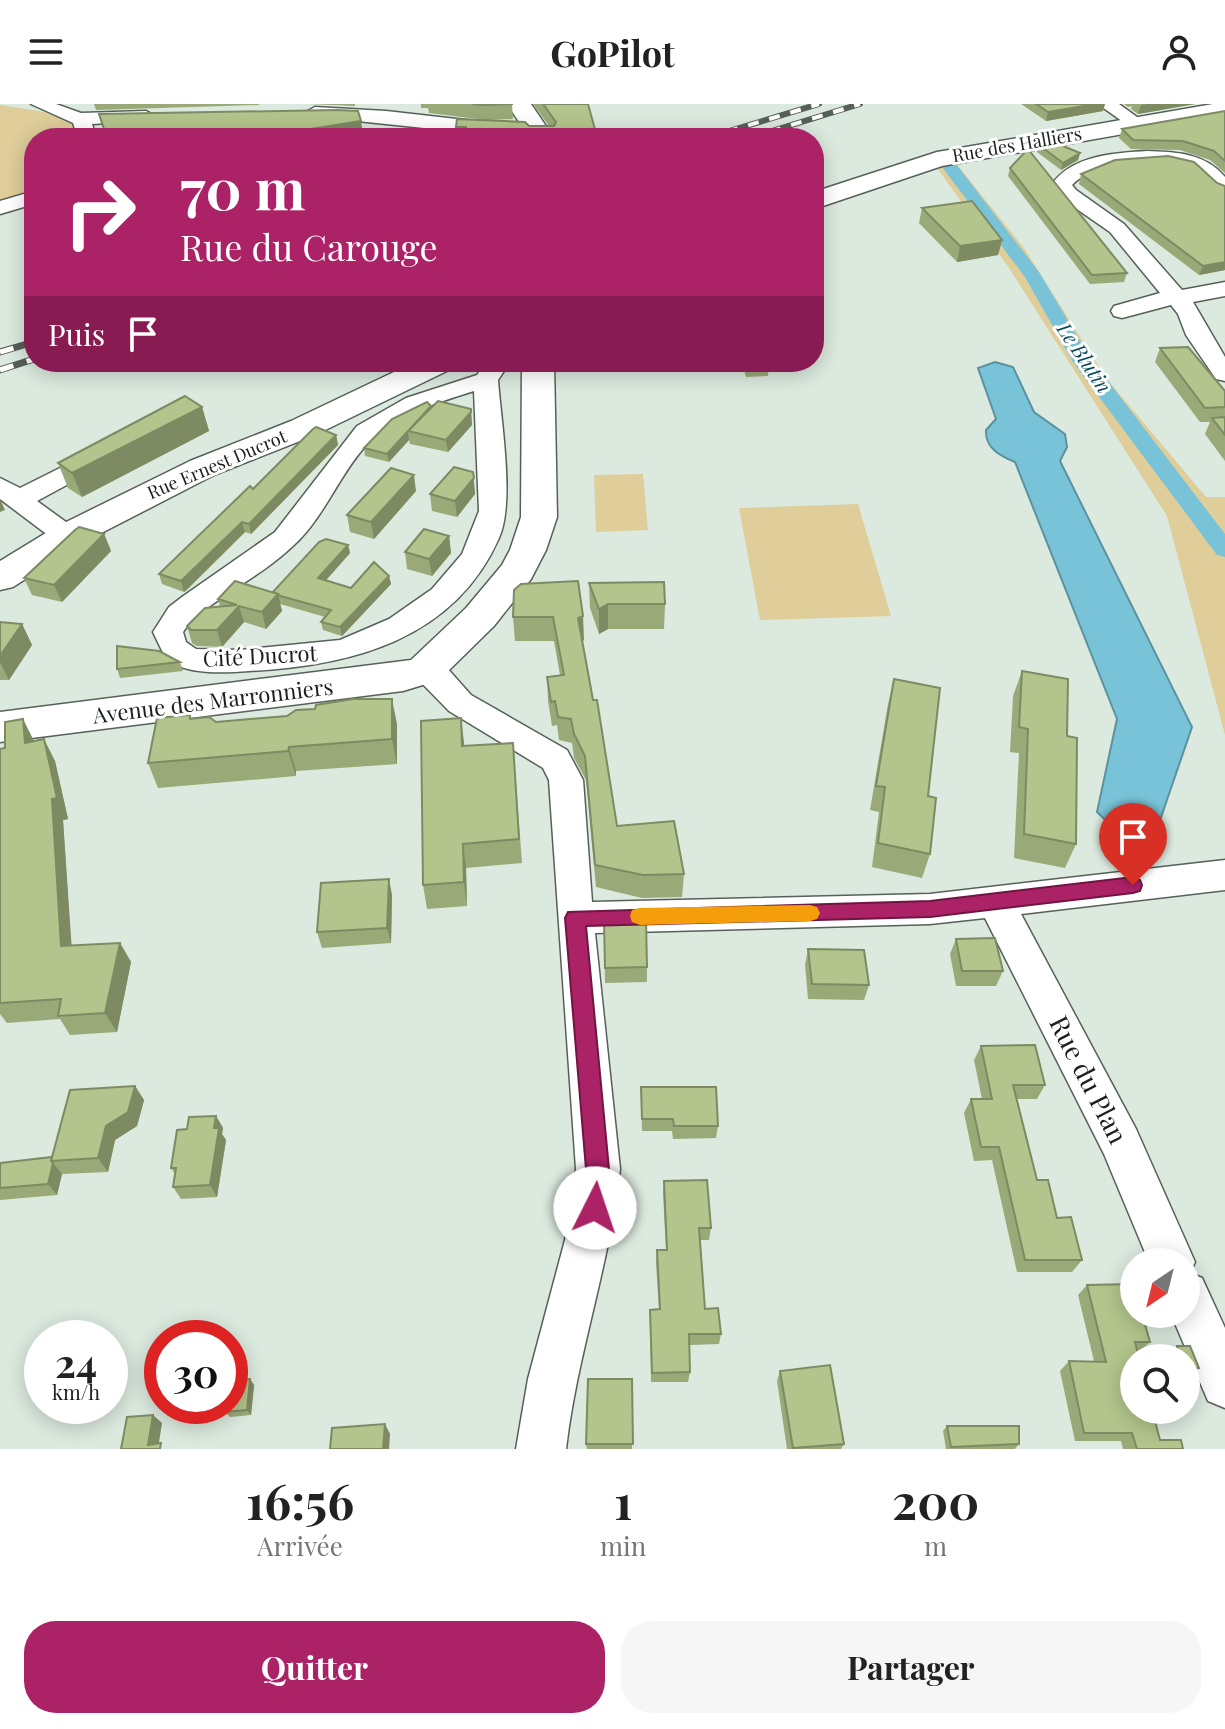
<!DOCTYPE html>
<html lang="fr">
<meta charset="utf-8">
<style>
:root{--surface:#fff;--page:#f6f6f6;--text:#222;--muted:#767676;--accent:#ab2266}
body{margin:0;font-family:"Playfair Display",serif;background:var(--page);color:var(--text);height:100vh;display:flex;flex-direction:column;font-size:30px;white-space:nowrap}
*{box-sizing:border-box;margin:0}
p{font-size:26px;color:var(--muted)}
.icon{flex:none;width:44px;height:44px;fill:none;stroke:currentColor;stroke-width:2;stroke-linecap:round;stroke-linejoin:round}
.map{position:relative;height:1345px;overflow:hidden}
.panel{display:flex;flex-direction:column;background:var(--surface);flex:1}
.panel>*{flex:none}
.banner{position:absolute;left:24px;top:24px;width:800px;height:244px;border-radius:32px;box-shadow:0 4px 20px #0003;background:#ab2266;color:#fff;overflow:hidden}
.needle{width:52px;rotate:215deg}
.fabs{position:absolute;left:1120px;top:1144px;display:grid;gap:16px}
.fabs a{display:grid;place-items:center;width:80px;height:80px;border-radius:50%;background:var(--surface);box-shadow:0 4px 20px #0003;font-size:40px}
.speed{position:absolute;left:24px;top:1216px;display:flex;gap:16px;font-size:40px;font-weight:700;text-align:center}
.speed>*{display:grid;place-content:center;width:104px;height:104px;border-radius:50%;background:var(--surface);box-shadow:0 4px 20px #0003;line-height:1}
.speed small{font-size:20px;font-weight:400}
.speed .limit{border:12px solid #d22;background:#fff;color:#111}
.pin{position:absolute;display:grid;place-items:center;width:68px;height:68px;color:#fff;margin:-82px -34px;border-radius:50% 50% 50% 0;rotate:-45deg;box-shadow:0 0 8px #0007}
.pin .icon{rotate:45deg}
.me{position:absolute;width:88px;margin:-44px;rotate:4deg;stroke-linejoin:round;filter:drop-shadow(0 0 6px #0008)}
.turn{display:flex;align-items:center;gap:28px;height:168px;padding:0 24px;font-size:36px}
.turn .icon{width:104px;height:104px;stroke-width:2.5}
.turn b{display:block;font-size:56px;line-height:68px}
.then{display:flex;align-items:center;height:76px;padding:0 24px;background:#0003;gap:16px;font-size:30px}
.eta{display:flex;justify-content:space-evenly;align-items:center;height:136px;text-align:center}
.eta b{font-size:48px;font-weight:700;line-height:56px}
.action{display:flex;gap:16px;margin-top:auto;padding:16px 24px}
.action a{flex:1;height:92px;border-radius:32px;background:var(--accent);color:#fff;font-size:32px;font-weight:700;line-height:92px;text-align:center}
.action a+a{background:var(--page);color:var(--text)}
header{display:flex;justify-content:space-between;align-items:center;height:104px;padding:0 24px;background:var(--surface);font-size:36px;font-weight:700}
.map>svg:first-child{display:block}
.green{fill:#dfcd9a}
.water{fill:#78c3d7;stroke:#5c929f;stroke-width:2}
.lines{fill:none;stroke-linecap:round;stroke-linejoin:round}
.canal{fill:#78c3d7;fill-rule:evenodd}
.minor-casing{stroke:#556158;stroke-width:3}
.major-casing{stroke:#556158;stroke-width:3}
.minor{fill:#fff;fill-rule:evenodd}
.major{fill:#fff;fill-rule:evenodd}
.rail-far1-casing{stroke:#575f59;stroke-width:6}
.rail-casing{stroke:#575f59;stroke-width:7}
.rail-far1{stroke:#fff;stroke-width:4;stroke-dasharray:11;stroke-linecap:butt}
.rail{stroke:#fff;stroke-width:5;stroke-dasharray:14;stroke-linecap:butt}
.wall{fill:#9aa978}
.shaded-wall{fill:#7d8a62}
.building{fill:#b3c58c;stroke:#7d8a62;stroke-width:2}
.route{fill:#ab2266;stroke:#6f1642;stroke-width:2}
.slow{fill:#f59e0b}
.labels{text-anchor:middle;stroke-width:6;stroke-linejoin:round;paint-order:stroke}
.far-street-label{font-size:18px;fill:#1b201c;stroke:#fff}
.far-water-label{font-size:20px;font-style:italic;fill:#074b5a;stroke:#fff}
.street-label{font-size:22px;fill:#1b201c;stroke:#fff}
.near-street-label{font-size:26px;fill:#1b201c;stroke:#fff}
</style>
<header><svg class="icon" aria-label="menu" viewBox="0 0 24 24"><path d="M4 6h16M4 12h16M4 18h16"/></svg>GoPilot<svg class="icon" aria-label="person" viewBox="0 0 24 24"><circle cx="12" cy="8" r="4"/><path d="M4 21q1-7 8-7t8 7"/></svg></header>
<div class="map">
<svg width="1225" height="1345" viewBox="0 0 1225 1345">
<rect width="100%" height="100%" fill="#dbe9de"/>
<g class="green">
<path d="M0,1L45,8L73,20L77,34H34V90L0,101Z"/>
<path d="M955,58L1024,144L1106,274L1206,393H1225V631L1167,412L1009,164L935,61Z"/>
<path d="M643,370L648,426L596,428L594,371Z"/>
<path d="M858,400L891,512L760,516L739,404Z"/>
</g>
<path class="water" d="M995,258L1013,263L1034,308L1065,330L1067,343L1060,357L1192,623L1158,722C1134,733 1116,728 1097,708L1117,615L1015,358C1000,352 985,344 986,326L996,315L978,264Z"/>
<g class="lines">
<path class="canal" d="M947,54L953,56L1039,168L1089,252L1225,430V453L1217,451L1073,258L1025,173L939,59Z"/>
<defs>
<g id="minor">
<path d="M31,0H56L81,9L146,7L155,12L146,17L92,20L96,34H78L73,19Z"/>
<path d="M1098,0H1119L1148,21L1145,25H1133Z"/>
<path d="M315,3L386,7L501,20L510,26L501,32L309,12L306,8Z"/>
<path d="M1147,47C1177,48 1205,49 1225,73V91C1210,87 1206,70 1192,64C1165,51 1093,58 1072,81L1076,86L1124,120L1182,186L1225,178V192L1193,198L1225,253V277L1216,275L1186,231L1178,210L1171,201L1122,214L1114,212L1111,207L1114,202L1160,189L1110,128L1061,94L1052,80C1073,51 1114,49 1147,47Z"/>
<path d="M34,87V100L0,110V97Z"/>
<path d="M486,258H510L498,276C501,318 515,398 499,434C454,536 351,562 249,567C223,569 187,571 166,555L153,528L169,503L182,493L275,428L357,322L406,294L477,271ZM474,287L479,407L462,450L432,485L389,515L340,536L240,546L196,545L186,538L183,528L191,517C223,489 263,471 294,441C323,414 337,376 362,346C389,313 435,299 474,287Z"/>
<path d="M104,342L113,344L117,350L113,356L37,397L77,426L81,432L77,438L67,441L57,438L0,395V374L20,384Z"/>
<path d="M425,555L447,564L471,591L567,646L583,676L592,798L930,790L1225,756V786L1021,810L1136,1025L1195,1158L1190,1169L1202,1174L1225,1224V1304L1208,1297L1171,1210H1186V1158H1149L1104,1050L985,814L930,820L595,829L620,1065C610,1160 577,1250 566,1345H516L528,1275L565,1136L576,1065L549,676L543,664L449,607L409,566L414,558Z"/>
</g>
<g id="major">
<path d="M507,0H531L554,34H530Z"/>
<path d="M1213,0H1225V12L942,62L814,105V88L937,48Z"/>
<path d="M415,258H456L451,265L315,331L214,371L80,440L13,483L0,486V457L54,424L190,357L291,317Z"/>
<path d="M522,258H554L557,413L546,446L531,475L494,522L439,576L403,587L0,638V608L411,556L466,504L502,461L510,446L521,413Z"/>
</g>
</defs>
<use href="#minor" class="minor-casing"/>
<use href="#major" class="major-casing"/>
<use href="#minor" class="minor"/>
<use href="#major" class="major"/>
<defs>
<g id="rail-far1">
<path d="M706,34L819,0"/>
<path d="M749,34L860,0"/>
</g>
<g id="rail">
<path d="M0,248L34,238"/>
<path d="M0,266L34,255"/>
</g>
</defs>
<use href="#rail-far1" class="rail-far1-casing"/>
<use href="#rail" class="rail-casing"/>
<use href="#rail-far1" class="rail-far1"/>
<use href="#rail" class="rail"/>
</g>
<g class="wall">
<path d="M94,0H259V1L96,6Z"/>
<path d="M309,0H355V2Z"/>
<path d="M421,0H512L513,15L486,16L429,9L428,4H421Z"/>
<path d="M533,0H588L596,29V34H457L456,23L549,22Z"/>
<path d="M1021,0H1105L1103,7L1046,17Z"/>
<path d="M1124,0H1195L1138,10L1131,5L1132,2L1128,3Z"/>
<path d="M1225,7V69L1210,56L1180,46L1131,45L1119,34L1122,25Z"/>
<path d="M1039,41L1080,49L1078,56L1061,66L1037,48Z"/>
<path d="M1010,64L1127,169L1124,178L1090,180L1008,72Z"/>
<path d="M1081,70L1217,79L1225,82V166L1199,171L1079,80Z"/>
<path d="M922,104L1002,136L998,151L957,158L919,119Z"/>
<path d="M1160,244L1225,287V357L1205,330L1210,318H1200L1155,258Z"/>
<path d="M579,258H602L601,261H579Z"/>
<path d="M742,258H769L768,272L746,273Z"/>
<path d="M202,303L209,327L82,393L68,384L58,359Z"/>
<path d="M431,304L471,305L472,321L448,348L410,340L409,336L389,358L365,352L364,344Z"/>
<path d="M336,331L338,341L251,430L245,428L187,486L184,488L162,480L159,470L253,385Z"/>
<path d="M473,368L475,390L457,413L432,407L430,390Z"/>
<path d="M416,387L374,435L350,428L347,411Z"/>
<path d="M104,430L111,447L62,498L32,491L24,474Z"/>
<path d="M449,432L451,449L432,472L407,465L405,448Z"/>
<path d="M348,441L350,449L326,476L351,484L389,472L391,480L342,532L323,526L321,518L325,513L280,500L282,507L266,525L244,518L222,543L197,542L192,539L187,522L220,502L218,495L272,489Z"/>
<path d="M589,479L665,500L664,525H608L599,530L590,504Z"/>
<path d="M521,480L584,536L582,537L617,722L684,770L682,793L642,794L596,783L586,676L574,654L572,639L559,636L557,621L552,622L548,597L547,573L560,571L554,537H515L513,513Z"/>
<path d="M0,518L22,520L32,541L9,576H0Z"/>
<path d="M180,558L183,567L120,574L117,565Z"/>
<path d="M1022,567L1067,632L1076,740L1065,764L1014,754L1019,649L1010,648L1013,592Z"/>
<path d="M894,575L928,692L930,750L922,774L872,763L879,708L870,706L888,600Z"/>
<path d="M190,611L191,615L216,618L397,620V660L296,667V672L158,684L148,659Z"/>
<path d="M34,637L55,657L68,715L63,716L71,842L120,839L131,858L117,928L70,931L60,915L7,919L0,910V645Z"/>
<path d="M513,639L522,759L466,764L467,802L427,805L423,781L464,642Z"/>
<path d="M392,791L391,839L322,844L317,828Z"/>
<path d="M604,816L647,863V878L605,879Z"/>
<path d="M956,835L1003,867L996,882H956L950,850Z"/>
<path d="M808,845L869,881L864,896L808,895L805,861Z"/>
<path d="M981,942L1045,981L1037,995H1017L1037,1076L1082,1156L1072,1168H1017L992,1056L974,1057L964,1009L971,995H982L974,956Z"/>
<path d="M135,982L144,996L137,1022L115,1036L108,1068L62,1070L57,1091L0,1096V1059L52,1053Z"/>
<path d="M641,983L718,1022L716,1034L673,1035L672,1027H642Z"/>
<path d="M216,1012L223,1024L222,1030L226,1036L217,1093L181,1095L173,1083L175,1070L171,1064L187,1025Z"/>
<path d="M664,1077L711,1124L709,1136H700L705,1205L721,1230L719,1240L690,1241V1268L688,1278H651L650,1206H659L656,1158L657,1146H666L663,1089Z"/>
<path d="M1087,1181L1150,1238L1139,1248H1137L1160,1336L1183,1345H1123L1121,1337H1075L1060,1267L1069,1257H1094L1078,1191Z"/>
<path d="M1177,1242L1199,1264L1193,1269H1186V1254H1172L1171,1247Z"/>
<path d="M780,1267L844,1340L841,1345H787L777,1277Z"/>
<path d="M250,1275L254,1281L251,1311L230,1313L225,1308Z"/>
<path d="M632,1275V1345H587L586,1340Z"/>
<path d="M947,1322L1019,1340L1015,1345H946L943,1327Z"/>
</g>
<g class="shaded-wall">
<path d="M1095,0H1105L1103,7L1046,17L1048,8Z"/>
<path d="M1148,0H1195L1138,10L1141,1Z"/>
<path d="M361,17L363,30L336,34H306L304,26Z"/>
<path d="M596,29V34H587L589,32Z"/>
<path d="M1080,49L1078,56L1061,66L1063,59Z"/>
<path d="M1002,136L998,151L957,158L960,142Z"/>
<path d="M1225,158V166L1199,171L1203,162Z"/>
<path d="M202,303L209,327L82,393L72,369Z"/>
<path d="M471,308L472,321L448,348L446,336Z"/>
<path d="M408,327L409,336L389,358L387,350Z"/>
<path d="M336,331L338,341L251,430L249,420Z"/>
<path d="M473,368L475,390L457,413L455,397Z"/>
<path d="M414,371L416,387L374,435L371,418Z"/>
<path d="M0,395L5,406L0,408Z"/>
<path d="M242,418L245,428L184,488L181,477Z"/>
<path d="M104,430L111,447L62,498L54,481Z"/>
<path d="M449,432L451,449L432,472L429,455Z"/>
<path d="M348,441L350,449L320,483L318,474Z"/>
<path d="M389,472L391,480L342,532L340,523Z"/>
<path d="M278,490L282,507L266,525L262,508Z"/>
<path d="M608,500V525L599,530V505Z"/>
<path d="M239,502L244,518L222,543L217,526Z"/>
<path d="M583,512L584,536L579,538L578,514Z"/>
<path d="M22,520L32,541L9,576L0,558V552Z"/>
<path d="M392,595L397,620V660L392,635Z"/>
<path d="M461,614L464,638L465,667L462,642Z"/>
<path d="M23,615L34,637L25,639Z"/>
<path d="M44,635L55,657L68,715L63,716L73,862L61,842Z"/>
<path d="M289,643L296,667V672L288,647Z"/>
<path d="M463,740L466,764L467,802L464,778Z"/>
<path d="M389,775L392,791L391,839L387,824Z"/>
<path d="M120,839L131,858L117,928L105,909Z"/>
<path d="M135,982L144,996L137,1022L115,1036L108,1068L98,1054L106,1022Z"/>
<path d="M216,1012L223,1024L222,1030L226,1036L217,1093L210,1081Z"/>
<path d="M53,1059L62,1070L57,1091L48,1080Z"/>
<path d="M250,1275L254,1281L251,1311L247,1306Z"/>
<path d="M153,1311L162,1319L158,1345L148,1341Z"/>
<path d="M385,1320L390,1330L389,1345H383Z"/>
</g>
<g class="building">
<path d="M472,0H513L485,1Z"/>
<path d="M543,0H588L596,29L587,34H466V23H456L457,15L525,18L529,22H554L556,18Z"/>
<path d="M1036,0H1096L1048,8Z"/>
<path d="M337,6L358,7L361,17L304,26L308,34H107L99,10Z"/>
<path d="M1225,7V57L1214,47L1183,37L1133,36L1122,25Z"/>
<path d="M1053,38L1080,49L1063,59L1039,41Z"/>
<path d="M1028,45L1127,169L1092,171L1010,64Z"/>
<path d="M1168,52L1194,58L1217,79L1225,82V158L1203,162L1081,70L1115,56Z"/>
<path d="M972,97L1002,136L960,142L922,104Z"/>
<path d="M1188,243L1225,287V303L1205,304L1160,244Z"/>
<path d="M185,292L202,303L72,369L58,359Z"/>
<path d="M438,297L471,305V308L446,336L408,327Z"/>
<path d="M427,298L431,302L387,350L364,344L392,315Z"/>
<path d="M1225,313V331L1212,314Z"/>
<path d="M316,323L336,331L249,420L242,418L181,477L159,470L250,382L253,385L313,325Z"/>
<path d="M454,363L473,368L474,374L455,397L430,390Z"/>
<path d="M391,364L414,371L371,418L347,411Z"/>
<path d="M79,423L104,430L54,481L24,474L75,426Z"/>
<path d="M424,425L449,432L429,455L405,448Z"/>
<path d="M326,435L348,441L318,474L351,484L374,458L389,472L340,523L321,518L331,506L277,491L278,490L272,489L319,438Z"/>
<path d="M235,477L278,490L262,508L239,502L217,526H191L187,522L205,504L237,501L218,495Z"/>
<path d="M578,477L583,512L578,514L593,596H597L617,722L674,717L684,770L643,771L595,761L585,652L574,630L571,615L558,613L555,597L551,598L547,573L564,571L553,513H513L514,486L521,480Z"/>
<path d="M664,478L665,500H608L599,505L589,479Z"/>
<path d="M0,518L22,520L0,552Z"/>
<path d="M117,542L159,547L180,558L117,565Z"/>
<path d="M1022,567L1068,575L1067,632L1077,634L1076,740L1024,730L1028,625L1019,623Z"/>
<path d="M894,575L940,584L928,692L936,694L930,750L878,739L885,683L876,682Z"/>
<path d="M353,595H392V635L289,643L288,647L148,659L157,614L190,611V615L209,613L216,618L287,612L296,606L315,605L316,601Z"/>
<path d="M461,614L462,642L513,639L519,735L463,740L464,778L423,781L421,617Z"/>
<path d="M23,615L25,639L44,635L57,694L52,695L61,842L120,839L105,909L58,912L61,895L0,899V645L5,644V618Z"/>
<path d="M389,775L387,824L317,828L321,779Z"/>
<path d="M646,815L647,863L605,864L604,816Z"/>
<path d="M995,834L1003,867H962L956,835Z"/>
<path d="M808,845L864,846L869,881L812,880Z"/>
<path d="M1035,941L1045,981H1013L1037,1076H1048L1057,1114L1071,1113L1082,1156H1025L999,1043H981L971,995H992L981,942Z"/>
<path d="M135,982L128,1008L106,1022L98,1054L51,1057L70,986Z"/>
<path d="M641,983H716L718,1022H674L673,1015H642Z"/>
<path d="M216,1012L214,1024H219L210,1081L173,1083L176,1064H171L177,1026L187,1025L189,1013Z"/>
<path d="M52,1053L51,1057L53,1059L48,1080L0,1084V1059Z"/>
<path d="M707,1076L711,1124H699L705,1205L718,1204L721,1230H689L690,1268L652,1269L650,1206L660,1205L657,1146H667L664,1077Z"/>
<path d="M1134,1180V1210H1142L1150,1238H1135L1139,1254H1134V1306H1152L1160,1336H1181L1183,1345H1137L1132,1329H1084L1069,1257L1106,1258L1087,1181Z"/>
<path d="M1177,1242H1190L1199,1264L1186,1265V1254H1180Z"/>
<path d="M830,1261L844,1340L793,1344L780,1267Z"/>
<path d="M250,1275L247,1306L225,1308L226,1302H230V1277Z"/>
<path d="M588,1275H632L633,1340H586Z"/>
<path d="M153,1311L148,1341L161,1339L160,1345H121L127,1313Z"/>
<path d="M385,1320L383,1345H330L332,1324Z"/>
<path d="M947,1322H1019V1340L951,1343Z"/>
</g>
<path class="route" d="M1133,773L1140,776L1142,781L1140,787L1133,789L930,813L586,822L609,1065L607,1104L604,1112L595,1115L587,1112L583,1104L586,1065L565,814L568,808L930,797Z"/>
<path class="slow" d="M810,801L817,803L820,809L817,815L810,817L640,821L632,818L630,812L632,806L640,804Z"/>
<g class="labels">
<g class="far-street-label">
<text transform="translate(1017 41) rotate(-10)" y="6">Rue des Halliers</text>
<text transform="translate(217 361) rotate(-23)" y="6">Rue Ernest Ducrot</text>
</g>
<g class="far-water-label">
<text transform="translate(1084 254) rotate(56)" y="7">Le Blutin</text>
</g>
<g class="street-label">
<text transform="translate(260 552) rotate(-3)" y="8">Cité Ducrot</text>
<text transform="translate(213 597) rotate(-7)" y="8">Avenue des Marronniers</text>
</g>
<g class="near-street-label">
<text transform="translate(1088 976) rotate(63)" y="9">Rue du Plan</text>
</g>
</g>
</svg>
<div class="fabs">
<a><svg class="needle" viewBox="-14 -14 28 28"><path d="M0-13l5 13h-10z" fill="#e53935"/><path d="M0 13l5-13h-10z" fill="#767676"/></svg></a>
<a><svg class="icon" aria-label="search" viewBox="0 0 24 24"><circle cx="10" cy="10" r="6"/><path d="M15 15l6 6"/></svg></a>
</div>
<div class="speed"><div>24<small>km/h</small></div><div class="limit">30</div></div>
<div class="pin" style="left:1133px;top:781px;background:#d93025"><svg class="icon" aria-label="arrive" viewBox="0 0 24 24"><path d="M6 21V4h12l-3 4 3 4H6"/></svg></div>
<svg class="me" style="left:595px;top:1104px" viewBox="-20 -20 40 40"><circle r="19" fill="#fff"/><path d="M0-13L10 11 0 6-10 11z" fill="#ab2266"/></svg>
<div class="banner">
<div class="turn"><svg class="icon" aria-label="right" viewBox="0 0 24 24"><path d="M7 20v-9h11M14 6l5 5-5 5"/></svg><div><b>70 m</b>Rue du Carouge</div></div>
<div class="then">Puis<svg class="icon" aria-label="arrive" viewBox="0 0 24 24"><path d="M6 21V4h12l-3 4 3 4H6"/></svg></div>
</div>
</div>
<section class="panel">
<div class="eta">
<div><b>16:56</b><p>Arrivée</p></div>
<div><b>1</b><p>min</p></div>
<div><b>200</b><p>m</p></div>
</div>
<div class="action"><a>Quitter</a><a>Partager</a></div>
</section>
